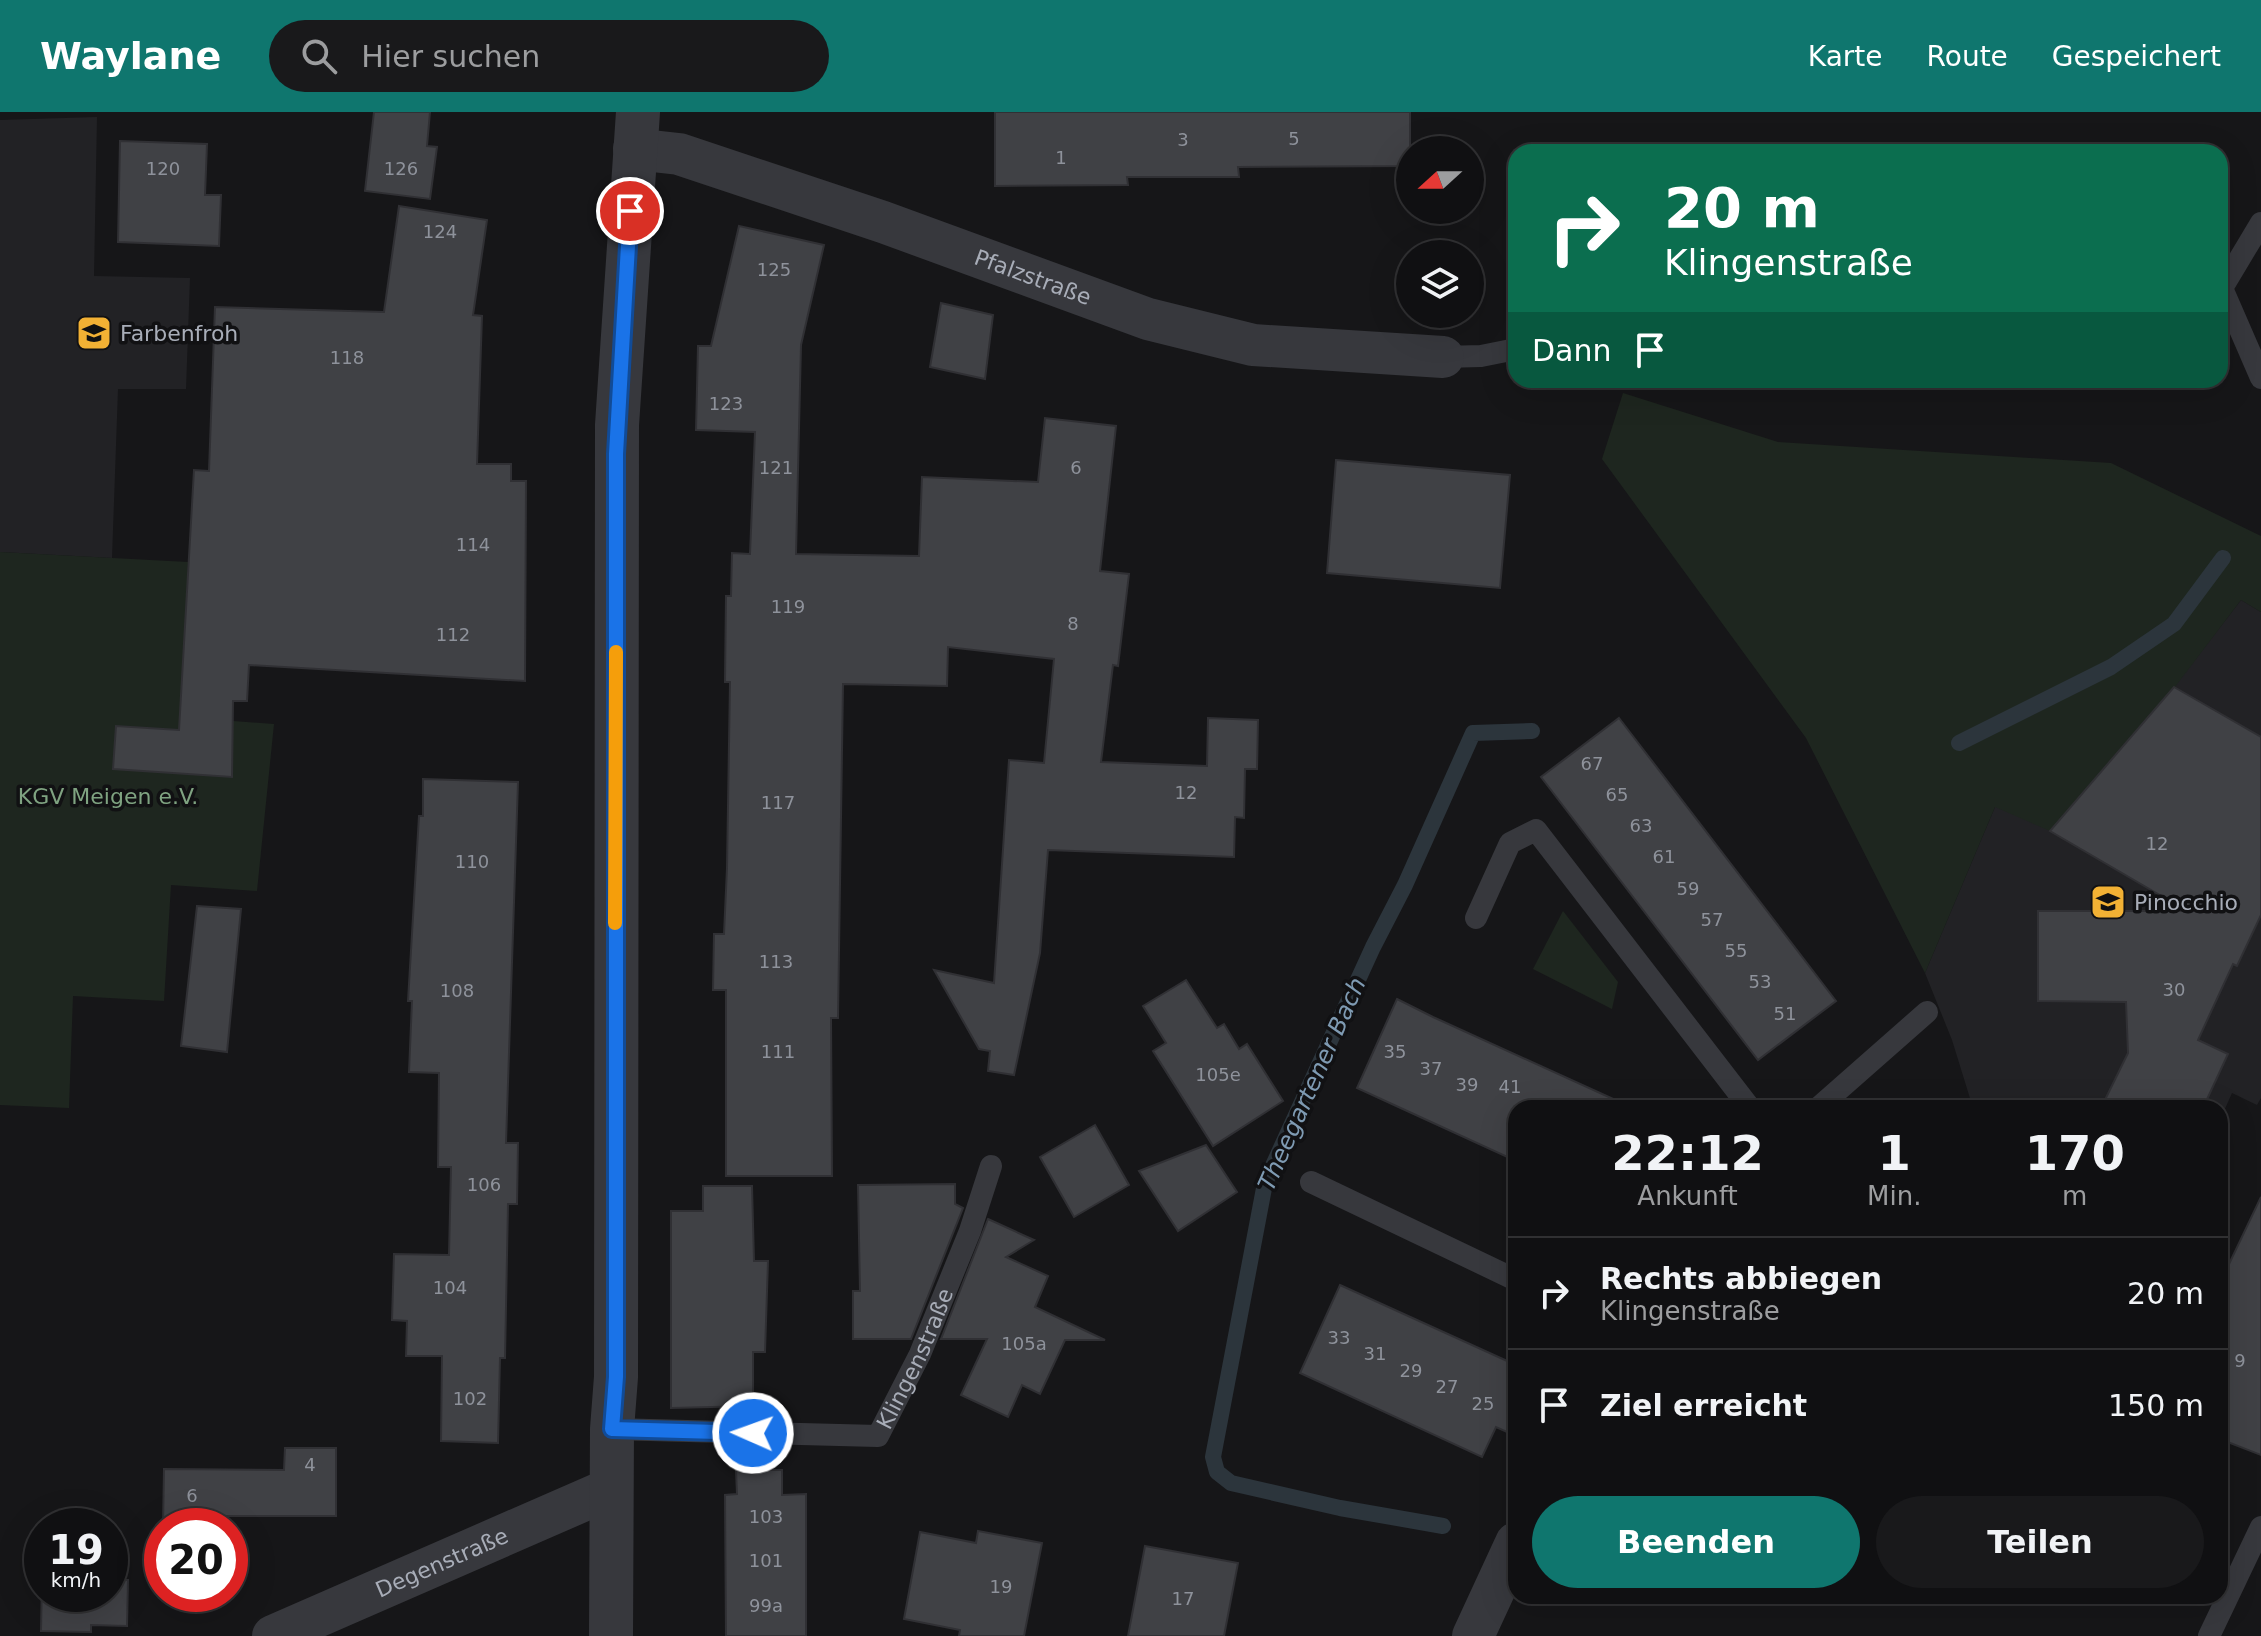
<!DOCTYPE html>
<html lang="de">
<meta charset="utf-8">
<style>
:root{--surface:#101012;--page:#19191b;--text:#f1f3f6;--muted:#9c9d9f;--line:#303032;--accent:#0f766e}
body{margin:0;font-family:"DejaVu Sans",sans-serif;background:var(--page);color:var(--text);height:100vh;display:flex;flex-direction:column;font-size:30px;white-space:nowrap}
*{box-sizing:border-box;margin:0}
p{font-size:26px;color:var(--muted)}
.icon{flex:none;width:44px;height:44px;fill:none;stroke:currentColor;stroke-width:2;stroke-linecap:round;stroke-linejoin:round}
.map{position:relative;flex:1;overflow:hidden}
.details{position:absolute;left:1508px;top:988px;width:720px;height:504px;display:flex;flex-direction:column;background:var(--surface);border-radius:24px;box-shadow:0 8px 32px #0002,0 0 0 2px var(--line)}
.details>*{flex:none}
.guide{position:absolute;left:1508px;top:32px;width:720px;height:244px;border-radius:24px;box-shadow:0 8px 32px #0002,0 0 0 2px var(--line);background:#0b6e4f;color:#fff;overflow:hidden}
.needle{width:52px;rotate:249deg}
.fabs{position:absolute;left:1396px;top:24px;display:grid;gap:16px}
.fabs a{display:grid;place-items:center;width:88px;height:88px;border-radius:50%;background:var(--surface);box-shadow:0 8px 32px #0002,0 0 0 2px var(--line);font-size:40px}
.speed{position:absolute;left:24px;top:1396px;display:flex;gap:16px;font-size:40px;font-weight:700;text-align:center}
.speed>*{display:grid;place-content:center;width:104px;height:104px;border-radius:50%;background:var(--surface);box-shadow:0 8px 32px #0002,0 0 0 2px var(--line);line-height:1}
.speed small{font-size:20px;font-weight:400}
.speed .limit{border:12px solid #d22;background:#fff;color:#111}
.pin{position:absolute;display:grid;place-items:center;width:68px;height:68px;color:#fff;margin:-34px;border:4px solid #fff;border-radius:50%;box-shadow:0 2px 8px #0007}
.me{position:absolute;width:88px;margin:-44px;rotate:272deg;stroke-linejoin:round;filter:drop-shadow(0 0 6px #0008)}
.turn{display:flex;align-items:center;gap:28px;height:168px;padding:0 24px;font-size:36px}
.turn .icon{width:104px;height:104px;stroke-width:2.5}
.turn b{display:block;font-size:56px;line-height:68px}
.then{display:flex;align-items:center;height:76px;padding:0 24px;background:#0003;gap:16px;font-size:30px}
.eta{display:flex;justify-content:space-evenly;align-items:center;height:136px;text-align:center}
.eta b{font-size:48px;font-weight:800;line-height:56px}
.button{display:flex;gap:16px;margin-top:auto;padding:16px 24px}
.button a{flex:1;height:92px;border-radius:48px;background:var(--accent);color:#fff;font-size:32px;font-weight:800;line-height:92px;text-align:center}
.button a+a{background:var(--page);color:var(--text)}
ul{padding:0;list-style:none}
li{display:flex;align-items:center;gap:24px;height:112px;padding:0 24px;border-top:2px solid var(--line)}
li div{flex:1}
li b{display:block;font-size:30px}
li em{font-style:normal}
header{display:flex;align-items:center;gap:48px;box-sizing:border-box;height:112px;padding:0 40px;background:var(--accent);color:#fff}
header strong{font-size:38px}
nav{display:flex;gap:44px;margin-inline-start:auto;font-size:28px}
.search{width:560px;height:72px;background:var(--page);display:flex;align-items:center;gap:20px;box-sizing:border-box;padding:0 28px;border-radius:44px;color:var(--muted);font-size:30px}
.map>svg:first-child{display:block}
.built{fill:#222225}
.green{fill:#1e261f}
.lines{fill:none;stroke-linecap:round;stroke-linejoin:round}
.stream{stroke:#2c353c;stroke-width:16}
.building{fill:#404145;stroke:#303034;stroke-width:2}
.service{stroke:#37383d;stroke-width:22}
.minor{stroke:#37383d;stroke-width:42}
.tertiary{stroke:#37383d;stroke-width:44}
.route-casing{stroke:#114b97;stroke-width:20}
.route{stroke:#1a73e8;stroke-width:14}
.slow{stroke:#f59e0b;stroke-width:14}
.labels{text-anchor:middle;stroke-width:7;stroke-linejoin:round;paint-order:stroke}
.number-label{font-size:18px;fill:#8e929b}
.street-label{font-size:22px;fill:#a8adb8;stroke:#111113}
.poi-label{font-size:22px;fill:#a8adb8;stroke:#111113;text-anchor:start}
.park-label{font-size:22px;fill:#7fa381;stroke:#111113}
.water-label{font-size:24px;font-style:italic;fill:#7f9bb3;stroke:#111113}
</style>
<header>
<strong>Waylane</strong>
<div class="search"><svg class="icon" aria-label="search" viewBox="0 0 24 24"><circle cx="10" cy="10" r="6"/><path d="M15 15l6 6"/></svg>Hier suchen</div>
<nav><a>Karte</a><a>Route</a><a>Gespeichert</a></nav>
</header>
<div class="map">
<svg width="2261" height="1524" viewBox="0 0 2261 1524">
<rect width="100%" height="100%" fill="#161618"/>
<g class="built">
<path d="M97,5L94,164L190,166L186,277H118L112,446L0,440V8Z"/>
<path d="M2241,488L2261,500V986L2257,993L2232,981L2220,1008V996H1973L1952,928L1925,861L1995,695L2174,575Z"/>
</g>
<g class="green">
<path d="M1623,281L1778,330L2111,351L2261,424V500L2241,488L2175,575L2050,719L1995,695L1925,861L1806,626L1602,347Z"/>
<path d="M0,440L188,450L181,605L274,612L257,779L171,773L164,889L73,884L69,996L0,993Z"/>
<path d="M1563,799L1618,870L1612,897L1533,857Z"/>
</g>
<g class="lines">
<g class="stream">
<path d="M1959,631L2111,555L2174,512L2223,446"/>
<path d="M1443,1414L1340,1396L1231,1371L1217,1360L1213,1345L1265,1071L1373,835L1405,773L1473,621L1532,619"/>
</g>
</g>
<g class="building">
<path d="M374,0H430L427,34L437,35L430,87L365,79Z"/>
<path d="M995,0H1410V54L1238,55L1239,65H1127L1128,73L995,74Z"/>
<path d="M120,29L207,32L205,83H221L219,134L118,130Z"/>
<path d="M399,94L487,108L473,203L482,204L477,352H511V369H526L525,569L249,553L247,589H233L232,665L113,657L116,614L179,618L194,358L209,359L215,195L384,200Z"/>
<path d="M739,114L824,133L801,233L796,442L919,444L922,365L1038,370L1045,306L1116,314L1100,459L1129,462L1118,554L1113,553L1101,650L1207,654L1208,606L1258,608L1257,657H1245L1244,706L1235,705L1234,745L1048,738L1040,841L1014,963L988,959L990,939L979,937L934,858L994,871L1009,648L1044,651L1054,547L948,535L947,574L843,572L838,906H831L832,1064H726V878H713L714,822H724L727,756L730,570H725L726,484H731L732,441L750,442L755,320L696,318L698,234H711Z"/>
<path d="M941,191L993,203L985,267L930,255Z"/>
<path d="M1336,348L1510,363L1500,476L1327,461Z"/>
<path d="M2174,575L2261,625V803L2237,854L2233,852L2198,928L2228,942L2203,996H2101L2128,941L2126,890L2038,889V799H2187L2050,719Z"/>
<path d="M1619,606L1836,889L1758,948L1541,665Z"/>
<path d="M423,667L518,670L506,1031H518L517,1092H508L505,1246H500L498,1331L441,1329L442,1244H406L407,1209L392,1208L394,1142L449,1143L451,1055H438L439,961L409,960L412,889H408L419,704H423Z"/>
<path d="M197,794L241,797L227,940L181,934Z"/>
<path d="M1186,868L1217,916L1224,912L1239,937L1247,932L1283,989L1213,1034L1153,939L1166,931L1143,894Z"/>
<path d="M1397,887L1433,905L1633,996H1516V1049L1405,998L1357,976Z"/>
<path d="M1095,1013L1129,1073L1074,1105L1040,1045Z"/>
<path d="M1206,1033L1237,1080L1178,1119L1139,1059Z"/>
<path d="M955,1072V1092L963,1096L911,1227H853V1179H860L858,1073Z"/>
<path d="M703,1074H752L754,1149H768L765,1240H753V1294L671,1296V1099H703Z"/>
<path d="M2261,1085V1343L2220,1327V1171Z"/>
<path d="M988,1107L1034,1128L1006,1145L1048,1164L1035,1195L1105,1228H1065L1040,1282L1022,1273L1008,1305L961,1283L987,1227H941Z"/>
<path d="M1340,1173L1516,1253V1324L1496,1315L1482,1345L1300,1261Z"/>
<path d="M285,1336H336V1404H221V1414H163L164,1357L284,1358Z"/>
<path d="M736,1358H782V1383L806,1382V1524H726L725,1383L737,1382Z"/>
<path d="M978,1419L1042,1431L1024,1524H959L960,1518L904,1507L920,1420L976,1431Z"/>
<path d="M1145,1434L1238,1451L1224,1524H1128Z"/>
<path d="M42,1467V1482H110V1468H128L127,1514L91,1513V1520L41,1519Z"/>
</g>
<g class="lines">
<g class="service">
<path d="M2261,111L2222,176L2261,266"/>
<path d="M1443,245L1481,244L1516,237"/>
<path d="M1476,806L1510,731L1536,718L1750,996"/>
<path d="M1818,996L1927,900"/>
<path d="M1311,1070L1516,1168"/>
<path id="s1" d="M612,1317L878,1324L920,1242L970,1119L991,1054"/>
<path d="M2209,1524L2261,1415"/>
</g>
<g class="minor">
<path id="s2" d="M634,37L679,42L883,110L1148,207L1253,233L1443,245"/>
<path id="s3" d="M273,1524L612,1376"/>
<path d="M1473,1524L1516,1431"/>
</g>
<path class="tertiary" d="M611,1524L612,1317L616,1265L617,313L638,0"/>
</g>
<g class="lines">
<defs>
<path id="route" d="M630,99L616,342V1265L612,1317L753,1321"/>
</defs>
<use href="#route" class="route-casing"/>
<use href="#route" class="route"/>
<path class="slow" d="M615,811L616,540"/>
</g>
<defs>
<symbol id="school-square" viewBox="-11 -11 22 22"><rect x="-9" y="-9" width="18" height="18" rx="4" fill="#f2b134" stroke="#111113"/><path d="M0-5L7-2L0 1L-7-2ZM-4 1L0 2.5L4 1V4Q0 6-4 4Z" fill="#111"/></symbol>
</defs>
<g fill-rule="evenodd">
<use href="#school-square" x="74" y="201" width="40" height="40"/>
<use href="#school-square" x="2088" y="770" width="40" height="40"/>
</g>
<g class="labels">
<g class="number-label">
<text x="1294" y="33">5</text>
<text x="1183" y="34">3</text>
<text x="1061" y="52">1</text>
<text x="163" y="63">120</text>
<text x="401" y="63">126</text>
<text x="440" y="126">124</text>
<text x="774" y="164">125</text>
<text x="347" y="252">118</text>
<text x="726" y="298">123</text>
<text x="776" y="362">121</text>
<text x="1076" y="362">6</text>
<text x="473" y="439">114</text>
<text x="788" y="501">119</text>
<text x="1073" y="518">8</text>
<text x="453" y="529">112</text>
<text x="1592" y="658">67</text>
<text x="1186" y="687">12</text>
<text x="1617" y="689">65</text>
<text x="778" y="697">117</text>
<text x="1641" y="720">63</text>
<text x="2157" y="738">12</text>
<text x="1664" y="751">61</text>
<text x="472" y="756">110</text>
<text x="1688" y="783">59</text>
<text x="1712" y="814">57</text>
<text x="1736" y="845">55</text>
<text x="776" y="856">113</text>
<text x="1760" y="876">53</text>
<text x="2174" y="884">30</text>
<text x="457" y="885">108</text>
<text x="1785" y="908">51</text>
<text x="778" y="946">111</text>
<text x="1395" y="946">35</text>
<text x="1431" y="963">37</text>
<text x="1218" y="969">105e</text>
<text x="1467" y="979">39</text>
<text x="1510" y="981">41</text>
<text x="484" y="1079">106</text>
<text x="450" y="1182">104</text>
<text x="1339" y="1232">33</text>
<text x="1024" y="1238">105a</text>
<text x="1375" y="1248">31</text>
<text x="2240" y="1255">9</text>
<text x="1411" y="1265">29</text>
<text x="1447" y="1281">27</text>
<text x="470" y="1293">102</text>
<text x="1483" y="1298">25</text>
<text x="310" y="1359">4</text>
<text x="192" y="1390">6</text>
<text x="766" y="1411">103</text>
<text x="766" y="1455">101</text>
<text x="1001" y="1481">19</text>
<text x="1183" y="1493">17</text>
<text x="766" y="1500">99a</text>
</g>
<g class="street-label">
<text dy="8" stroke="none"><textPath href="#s2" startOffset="420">Pfalzstraße</textPath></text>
<text dy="8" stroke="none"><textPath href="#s1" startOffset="352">Klingenstraße</textPath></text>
<text dy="8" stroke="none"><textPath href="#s3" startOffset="184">Degenstraße</textPath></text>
</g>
<g class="poi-label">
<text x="120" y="229">Farbenfroh</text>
<text x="2134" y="798">Pinocchio</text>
</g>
<g class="park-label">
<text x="108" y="692">KGV Meigen e.V.</text>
</g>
<g class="water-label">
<text transform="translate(1312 972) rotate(-66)" y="8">Theegartener Bach</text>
</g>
</g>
</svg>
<div class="fabs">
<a><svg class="needle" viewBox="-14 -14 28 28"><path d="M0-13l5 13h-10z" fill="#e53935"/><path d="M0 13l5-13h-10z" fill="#9c9d9f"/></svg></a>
<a><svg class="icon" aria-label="layers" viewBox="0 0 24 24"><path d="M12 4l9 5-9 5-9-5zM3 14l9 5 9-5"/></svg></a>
</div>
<div class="speed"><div>19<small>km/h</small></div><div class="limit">20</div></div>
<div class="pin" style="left:630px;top:99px;background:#d93025"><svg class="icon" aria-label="arrive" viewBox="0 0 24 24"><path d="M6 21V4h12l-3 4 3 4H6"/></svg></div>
<svg class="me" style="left:753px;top:1321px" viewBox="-20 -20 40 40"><circle r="17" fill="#1a73e8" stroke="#fff" stroke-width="3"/><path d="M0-11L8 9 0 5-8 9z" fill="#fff"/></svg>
<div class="guide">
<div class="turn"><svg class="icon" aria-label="right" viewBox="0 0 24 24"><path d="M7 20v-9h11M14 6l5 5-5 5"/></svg><div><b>20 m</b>Klingenstraße</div></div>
<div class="then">Dann<svg class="icon" aria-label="arrive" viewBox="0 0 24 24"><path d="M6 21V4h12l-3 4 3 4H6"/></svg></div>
</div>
<section class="details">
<div class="eta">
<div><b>22:12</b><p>Ankunft</p></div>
<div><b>1</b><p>Min.</p></div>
<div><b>170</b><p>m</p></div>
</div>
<ul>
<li><svg class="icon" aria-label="right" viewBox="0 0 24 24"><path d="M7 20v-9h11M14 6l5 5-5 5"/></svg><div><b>Rechts abbiegen</b><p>Klingenstraße</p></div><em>20 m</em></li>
<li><svg class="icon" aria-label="arrive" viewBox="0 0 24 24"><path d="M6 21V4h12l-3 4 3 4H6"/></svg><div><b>Ziel erreicht</b></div><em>150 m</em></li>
</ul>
<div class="button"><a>Beenden</a><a>Teilen</a></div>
</section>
</div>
